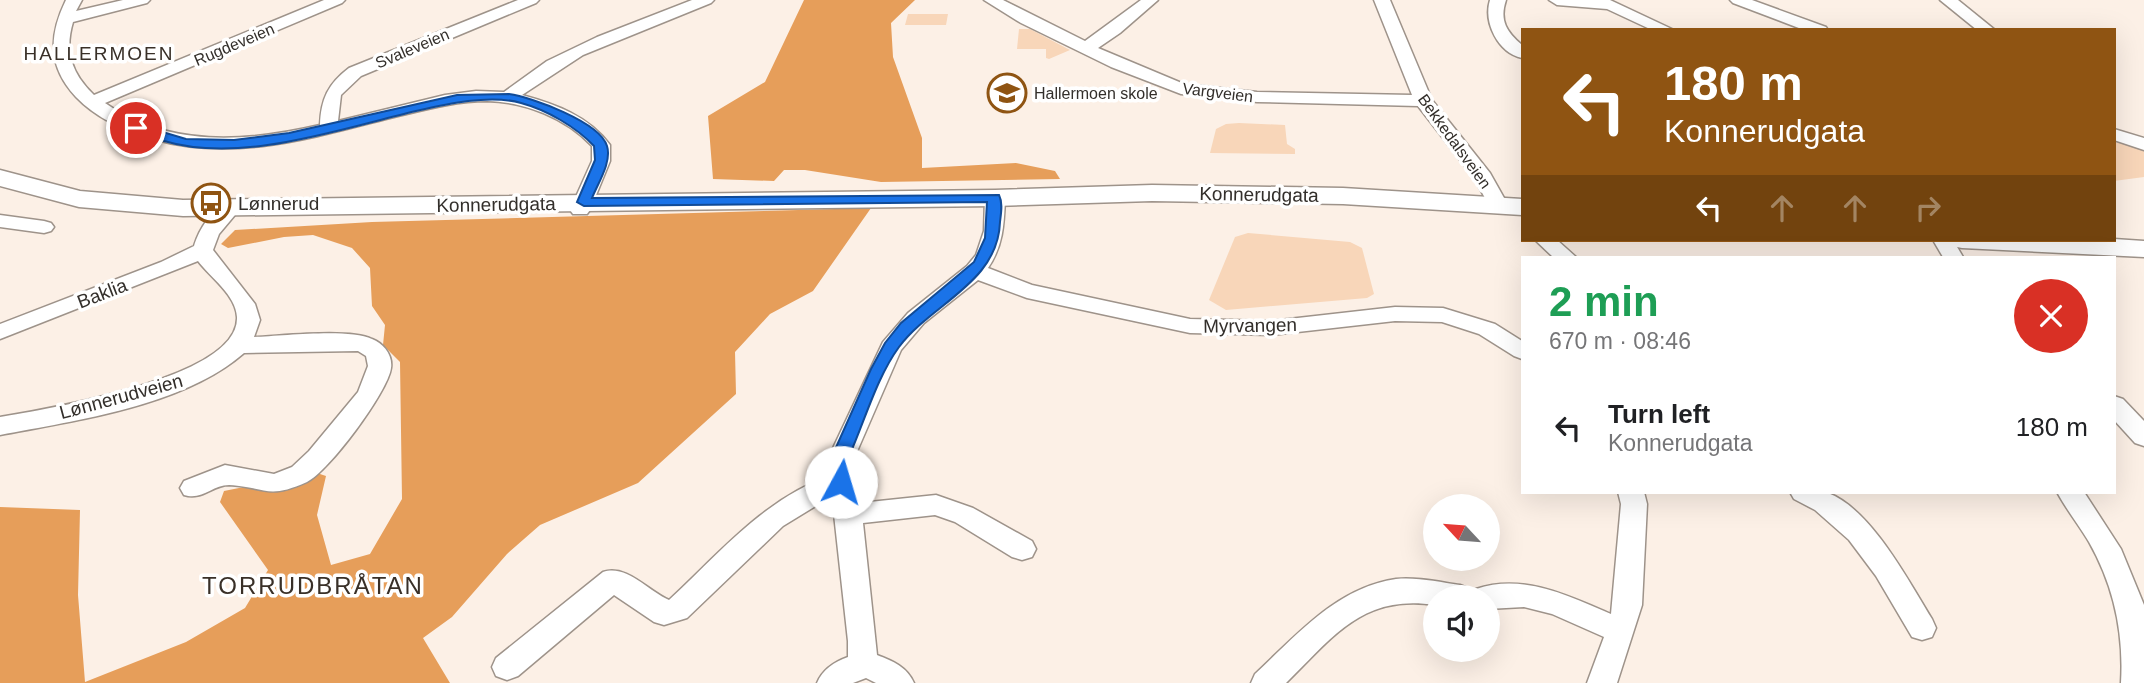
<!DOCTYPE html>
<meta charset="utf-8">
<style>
:root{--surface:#fff;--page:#f6f6f6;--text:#202124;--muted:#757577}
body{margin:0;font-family:Arial,sans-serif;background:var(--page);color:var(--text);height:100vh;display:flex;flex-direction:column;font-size:26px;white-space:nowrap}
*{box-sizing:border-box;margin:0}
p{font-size:23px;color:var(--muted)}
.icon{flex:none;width:38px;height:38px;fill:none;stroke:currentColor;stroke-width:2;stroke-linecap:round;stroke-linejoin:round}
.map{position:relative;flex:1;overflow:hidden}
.panel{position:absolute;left:1521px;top:256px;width:595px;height:238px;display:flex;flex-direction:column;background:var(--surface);border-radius:0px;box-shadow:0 7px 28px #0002}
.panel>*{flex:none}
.guide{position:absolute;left:1521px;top:28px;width:595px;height:214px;border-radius:0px;box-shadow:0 7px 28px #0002;background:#8f5412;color:#fff;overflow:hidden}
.needle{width:46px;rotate:296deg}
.controls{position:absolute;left:1423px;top:494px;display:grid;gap:14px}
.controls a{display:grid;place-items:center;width:77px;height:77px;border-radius:50%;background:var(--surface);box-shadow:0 7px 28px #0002;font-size:35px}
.pin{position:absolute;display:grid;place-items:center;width:60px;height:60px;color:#fff;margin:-30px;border:4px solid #fff;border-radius:50%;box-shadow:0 2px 7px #0007}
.me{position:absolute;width:77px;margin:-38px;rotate:6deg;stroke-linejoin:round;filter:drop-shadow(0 0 5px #0008)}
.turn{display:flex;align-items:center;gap:24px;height:147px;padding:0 28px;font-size:32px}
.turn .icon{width:91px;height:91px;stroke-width:2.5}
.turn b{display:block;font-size:49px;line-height:60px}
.lanes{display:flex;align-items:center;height:66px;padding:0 28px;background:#0003;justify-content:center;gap:35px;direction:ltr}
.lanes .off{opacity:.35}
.round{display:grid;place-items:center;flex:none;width:74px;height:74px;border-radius:37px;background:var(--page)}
.headline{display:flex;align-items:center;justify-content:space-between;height:119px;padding:0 28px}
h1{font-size:42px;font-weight:600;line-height:52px;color:#1e9e55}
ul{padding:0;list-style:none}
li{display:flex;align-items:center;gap:21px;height:105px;padding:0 28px}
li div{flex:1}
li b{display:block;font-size:26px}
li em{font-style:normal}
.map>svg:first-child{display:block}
.green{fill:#f8d6b9}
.forest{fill:#e69e5a}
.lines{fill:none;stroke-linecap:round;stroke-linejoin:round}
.minor-casing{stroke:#9e938a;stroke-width:3}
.major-casing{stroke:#9e938a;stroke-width:3}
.minor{fill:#fff;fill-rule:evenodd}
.major{fill:#fff;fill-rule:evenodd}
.route{fill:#1a73e8;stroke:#114b97;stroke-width:2}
.labels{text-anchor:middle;stroke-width:7;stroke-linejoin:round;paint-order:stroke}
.far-street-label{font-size:16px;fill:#332f2b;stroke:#fff}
.far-poi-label{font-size:16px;fill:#332f2b;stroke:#fff;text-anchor:start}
.far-quarter-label{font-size:19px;letter-spacing:2px;fill:#393028;stroke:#fff}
.street-label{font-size:19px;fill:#332f2b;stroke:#fff}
.poi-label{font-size:19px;fill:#332f2b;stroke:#fff;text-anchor:start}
.near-neighbourhood-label{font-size:24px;letter-spacing:2px;fill:#393028;stroke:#fff}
</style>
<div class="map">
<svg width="2144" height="683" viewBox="0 0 2144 683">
<rect width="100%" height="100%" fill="#fcf0e6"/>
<g class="green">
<path d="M908,14H948L946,25H905Z"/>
<path d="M1019,29H1030L1070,50L1049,59L1046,58V49H1017Z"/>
<path d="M1239,123L1285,125L1287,144L1295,149V154L1210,153L1216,129L1226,124Z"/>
<path d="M2114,142L2144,148V177L2114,181Z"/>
<path d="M1248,233L1350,242L1362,248L1374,294L1367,298L1226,310L1209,300L1235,237Z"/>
</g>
<g class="forest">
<path d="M804,0H915L891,23L893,57L922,138V168L1016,163L1055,171L1060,179L881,182L805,170H784L774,181L713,179L708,116L765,82Z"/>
<path d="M871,208L813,291L770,314L735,352L736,394L638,483L540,525L507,554L452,617L423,638L450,683H0V507L80,510L78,595L85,682L186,642L245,608L268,570L220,502L224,491L244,487L275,489L317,473L326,476L317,515L331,565L370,554L402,499L400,362L383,345L385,325L372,306L370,268L352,248L313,235L284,237L228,248L221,244L235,230L372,222Z"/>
</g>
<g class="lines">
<defs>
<g id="minor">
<path d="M66,0H82L76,11L123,0H150L147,3L73,22C64,52 72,74 94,95L324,0H345L342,3L105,103C169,148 247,142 320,125C321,99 328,84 349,68L518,0H539L536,3L361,76L341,95L338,121L445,95L476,91L504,92L547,61L597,37L692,0H714L711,3L583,55L522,95C555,104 589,116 610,145V161L590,210L587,214H573L570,210L592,161V146C566,118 525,102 487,101C457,101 427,109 398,116C318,136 236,163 153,139C125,131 96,118 76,97C47,66 49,35 66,0Z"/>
<path d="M984,0H1003L1085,41L1141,0H1158L1120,33L1098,48L1184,84L1257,92L1412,95L1374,0H1390L1432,100L1490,173L1508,205L1505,209H1491L1474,178L1418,106L1257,102L1181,94L1111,67L1021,23Z"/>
<path d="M1490,0H1506C1499,21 1507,32 1522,45V58C1498,53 1483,22 1490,0Z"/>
<path d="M1549,0H1610L1674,30H1652L1607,9L1557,5Z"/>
<path d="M1730,0H1752L1826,27L1828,30H1804L1733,3Z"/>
<path d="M1940,0H1958L1995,30H1977Z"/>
<path d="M2114,129L2144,138V150L2114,140Z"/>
<path d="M995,192L1005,198C1004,225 1003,246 988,268L1032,285L1190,319L1271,321L1395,307L1443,308L1495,324L1522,341V359L1514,356L1479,334L1442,322L1395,321L1271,335L1190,333L1027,298L978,280L924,323L901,350L852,463L860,503L936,495L973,508L1032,541L1036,549L1032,557L1022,560L1012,557L955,522L935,515L863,523L877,655C893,661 907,667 914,683H876L866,678L853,683H817C823,669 834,662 848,657V641L832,496L783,526L687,618L664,625L654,622L614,595L518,676L507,680L496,676L492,667L496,658L603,572C627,564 648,591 669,600C719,554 763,500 829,476L826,463L883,342L908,313L967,266L976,255L984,231L985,198Z"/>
<path d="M230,203L237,205L240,209L219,234L213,250L255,304L260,320L254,337C282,336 349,328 372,339C383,343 393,355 391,368C388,392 328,472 307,482C267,500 266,487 229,485C212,485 202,501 184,495L180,488L184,481L225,465L274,474L292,467L309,451L358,392L368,366L366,356L358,351L244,353C183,406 78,420 0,435V417C46,409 240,378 237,317C236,295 210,277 198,261L0,339V324L161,262L194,246C199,230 212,207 230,203Z"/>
<path d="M0,215L44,221L51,223L54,227L51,231L44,233L0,227Z"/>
<path d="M1535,240H1557L1576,257H1553Z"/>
<path d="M1933,240H1953L1963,257H1943Z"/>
<path d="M2114,396L2123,399L2144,421V446L2135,443L2114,420Z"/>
<path d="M1618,492H1644L1647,504L1642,605L1617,683H1587L1604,637L1552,614L1524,607L1488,609V597H1435V605C1362,594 1333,637 1286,683H1251L1255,674C1297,635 1336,588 1396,579C1417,577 1439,582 1460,585L1470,589L1473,595L1476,589C1523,573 1569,596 1611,614L1621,504Z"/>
<path d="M1790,492C1801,491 1818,489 1828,493C1871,509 1909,582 1932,619L1936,628L1932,637L1922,640L1912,637L1876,576L1849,540L1815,510L1794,499Z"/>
<path d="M2057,492H2084L2121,549L2144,605V683H2121C2124,633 2114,586 2089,542C2079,525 2066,509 2057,492Z"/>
</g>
<g id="major">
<path d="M0,170L80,191L183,200L995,190L1152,185L1343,188L1522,199V215L1343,204L1152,201L995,206L183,216L79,207L0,186Z"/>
<path d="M2114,239L2144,241V257L1962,248L1952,246L1949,240Z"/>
</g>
</defs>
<use href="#minor" class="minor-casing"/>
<use href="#major" class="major-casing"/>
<use href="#minor" class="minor"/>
<use href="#major" class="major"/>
</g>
<path class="route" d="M509,94C531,97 600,122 607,146C612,162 598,183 592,198L999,195C1003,203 1001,213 1000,222C998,283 932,303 899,347C877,377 865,420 850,454C847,465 852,477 847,486H834L830,463L833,454L871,369L885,343L901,323L974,262L985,238L987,202L584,206L577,202L595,160L594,146C576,127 547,110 521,103C490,94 446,104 416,111C340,129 241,164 164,141C153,137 138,135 130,128L136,124L186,139L234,140L289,133L457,95Z"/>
<defs>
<symbol id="school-ring" viewBox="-11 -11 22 22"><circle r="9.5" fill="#fff" stroke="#8f5412" stroke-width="1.5"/><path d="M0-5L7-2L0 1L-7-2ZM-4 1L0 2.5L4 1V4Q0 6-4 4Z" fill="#8f5412"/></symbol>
<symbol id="bus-ring" viewBox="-11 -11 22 22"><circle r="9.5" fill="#fff" stroke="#8f5412" stroke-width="1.5"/><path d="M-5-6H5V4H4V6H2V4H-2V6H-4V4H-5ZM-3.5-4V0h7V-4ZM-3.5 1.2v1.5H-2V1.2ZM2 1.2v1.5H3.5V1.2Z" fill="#8f5412"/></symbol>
</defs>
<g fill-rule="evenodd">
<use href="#school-ring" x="985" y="71" width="44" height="44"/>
<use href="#bus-ring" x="189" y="181" width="44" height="44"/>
</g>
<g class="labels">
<g class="far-street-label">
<text transform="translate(234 44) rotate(-23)" y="6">Rugdeveien</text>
<text transform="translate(412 48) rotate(-23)" y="6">Svaleveien</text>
<text transform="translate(1218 92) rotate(7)" y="6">Vargveien</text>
<text transform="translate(1455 141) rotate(54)" y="6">Bekkedalsveien</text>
</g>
<g class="far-poi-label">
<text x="1034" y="99">Hallermoen skole</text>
</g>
<g class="far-quarter-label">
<text x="99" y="60">HALLERMOEN</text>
</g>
<g class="street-label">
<text transform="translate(1259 194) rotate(1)" y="7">Konnerudgata</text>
<text transform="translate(496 204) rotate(-1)" y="7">Konnerudgata</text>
<text transform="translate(102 293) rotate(-21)" y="7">Baklia</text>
<text transform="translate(1250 325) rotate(-1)" y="7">Myrvangen</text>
<text transform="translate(121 396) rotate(-15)" y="7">Lønnerudveien</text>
</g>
<g class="poi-label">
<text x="238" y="210">Lønnerud</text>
</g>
<g class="near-neighbourhood-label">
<text x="313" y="594">TORRUDBRÅTAN</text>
</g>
</g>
</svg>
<div class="controls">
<a><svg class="needle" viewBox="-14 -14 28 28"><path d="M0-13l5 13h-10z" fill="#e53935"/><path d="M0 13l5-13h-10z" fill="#757577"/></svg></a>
<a><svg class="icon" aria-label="sound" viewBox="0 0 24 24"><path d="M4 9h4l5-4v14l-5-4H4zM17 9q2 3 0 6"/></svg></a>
</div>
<div class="pin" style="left:136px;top:128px;background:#d93025"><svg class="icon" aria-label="arrive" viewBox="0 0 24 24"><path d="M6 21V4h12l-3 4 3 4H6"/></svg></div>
<svg class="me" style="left:841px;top:482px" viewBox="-20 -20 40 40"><circle r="19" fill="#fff"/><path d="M0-13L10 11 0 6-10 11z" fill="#1a73e8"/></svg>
<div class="guide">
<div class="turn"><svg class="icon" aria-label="left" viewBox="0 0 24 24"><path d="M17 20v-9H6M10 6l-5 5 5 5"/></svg><div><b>180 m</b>Konnerudgata</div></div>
<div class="lanes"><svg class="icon" aria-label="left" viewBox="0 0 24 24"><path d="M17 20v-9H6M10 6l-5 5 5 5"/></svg><svg class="icon off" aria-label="ahead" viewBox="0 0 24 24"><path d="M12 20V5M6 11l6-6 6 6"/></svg><svg class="icon off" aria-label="ahead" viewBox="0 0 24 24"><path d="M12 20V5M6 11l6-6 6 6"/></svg><svg class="icon off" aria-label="right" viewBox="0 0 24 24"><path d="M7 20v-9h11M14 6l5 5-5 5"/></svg></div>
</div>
<section class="panel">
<div class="headline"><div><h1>2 min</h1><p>670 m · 08:46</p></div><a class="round" style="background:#d93025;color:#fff"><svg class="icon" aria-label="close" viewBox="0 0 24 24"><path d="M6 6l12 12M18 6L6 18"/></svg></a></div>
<ul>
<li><svg class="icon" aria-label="left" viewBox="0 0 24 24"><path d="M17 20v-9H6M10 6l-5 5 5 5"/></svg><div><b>Turn left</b><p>Konnerudgata</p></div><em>180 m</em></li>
</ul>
</section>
</div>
